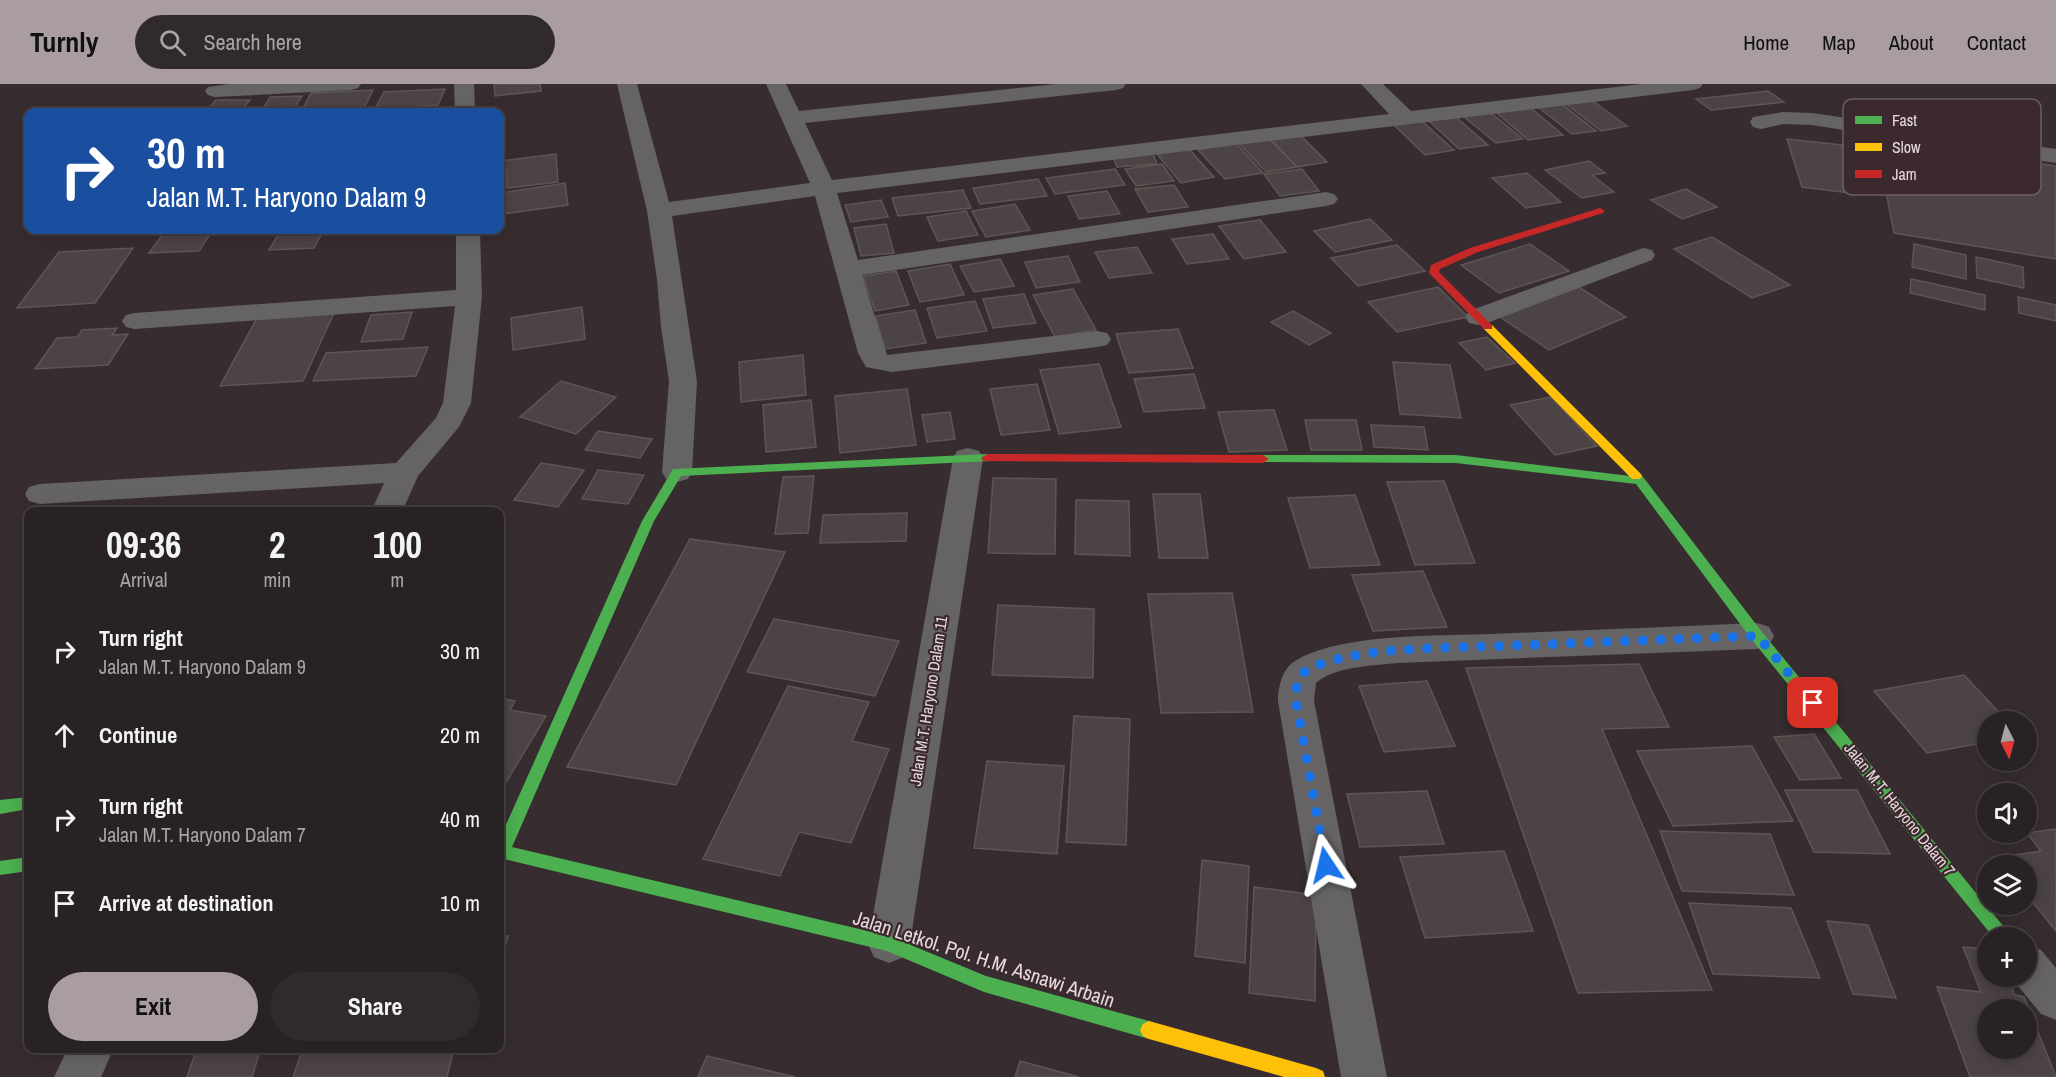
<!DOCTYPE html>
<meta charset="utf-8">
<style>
:root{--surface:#292224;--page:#312a2c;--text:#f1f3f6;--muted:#a5a4a6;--line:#453f41;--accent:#a99da0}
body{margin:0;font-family:"Archivo Narrow",sans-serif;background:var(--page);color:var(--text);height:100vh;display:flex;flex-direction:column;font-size:22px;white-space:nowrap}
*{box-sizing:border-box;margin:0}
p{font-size:20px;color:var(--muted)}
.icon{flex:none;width:33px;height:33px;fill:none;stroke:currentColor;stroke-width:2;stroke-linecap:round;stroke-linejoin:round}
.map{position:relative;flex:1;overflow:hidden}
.sheet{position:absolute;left:24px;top:423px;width:480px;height:546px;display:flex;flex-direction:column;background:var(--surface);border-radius:12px;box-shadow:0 3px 15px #0003,0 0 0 2px var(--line)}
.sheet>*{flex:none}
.top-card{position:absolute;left:24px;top:24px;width:480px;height:126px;border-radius:12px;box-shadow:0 3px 15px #0003,0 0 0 2px var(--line);background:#1a4fa0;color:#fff;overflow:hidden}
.needle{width:39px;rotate:174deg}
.tools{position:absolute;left:1977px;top:627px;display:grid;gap:12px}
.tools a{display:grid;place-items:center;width:60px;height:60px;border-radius:50%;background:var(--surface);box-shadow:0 3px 15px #0003,0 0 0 2px var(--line);font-size:30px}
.pin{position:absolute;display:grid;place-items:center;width:51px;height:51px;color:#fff;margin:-26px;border-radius:12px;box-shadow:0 3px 9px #0006}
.me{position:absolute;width:66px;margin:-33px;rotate:350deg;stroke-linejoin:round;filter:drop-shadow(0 0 4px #0008)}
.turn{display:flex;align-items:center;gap:21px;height:126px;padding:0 24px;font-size:27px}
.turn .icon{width:78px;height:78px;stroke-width:2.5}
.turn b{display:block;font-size:42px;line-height:51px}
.eta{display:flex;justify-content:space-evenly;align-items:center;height:102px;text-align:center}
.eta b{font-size:36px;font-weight:700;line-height:42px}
.button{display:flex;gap:12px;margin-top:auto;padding:12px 24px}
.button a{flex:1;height:69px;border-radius:36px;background:var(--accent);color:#111;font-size:24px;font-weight:700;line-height:69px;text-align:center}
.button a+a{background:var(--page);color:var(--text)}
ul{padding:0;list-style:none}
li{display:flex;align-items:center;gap:18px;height:84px;padding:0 24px}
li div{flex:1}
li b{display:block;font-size:22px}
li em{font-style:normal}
header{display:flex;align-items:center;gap:36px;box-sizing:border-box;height:84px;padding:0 30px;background:var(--accent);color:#111}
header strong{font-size:28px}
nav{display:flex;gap:33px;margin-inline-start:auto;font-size:21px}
.search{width:420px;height:54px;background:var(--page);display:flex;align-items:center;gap:15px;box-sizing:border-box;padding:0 21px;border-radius:33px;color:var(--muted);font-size:22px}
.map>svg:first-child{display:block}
.building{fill:#4c4344;stroke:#5e5555;stroke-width:1.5;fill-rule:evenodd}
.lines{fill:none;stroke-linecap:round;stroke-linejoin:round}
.street{fill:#666365;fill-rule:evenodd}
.fast{fill:#4caf50;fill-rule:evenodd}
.slow{fill:#ffc107;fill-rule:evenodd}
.jam{fill:#c62828;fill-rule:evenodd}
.route{stroke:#1a73e8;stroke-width:10;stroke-dasharray:0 18}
.labels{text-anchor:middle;stroke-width:4.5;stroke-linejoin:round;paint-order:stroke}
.street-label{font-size:16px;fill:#e6d9dc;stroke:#3b292e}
.near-street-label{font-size:20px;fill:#e6d9dc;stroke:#3b292e}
.key{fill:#3b292e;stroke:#6e5e62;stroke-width:1.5}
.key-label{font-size:16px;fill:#e6d9dc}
</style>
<header>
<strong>Turnly</strong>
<div class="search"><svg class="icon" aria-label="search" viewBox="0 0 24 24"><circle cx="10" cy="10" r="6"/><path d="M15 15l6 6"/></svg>Search here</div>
<nav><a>Home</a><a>Map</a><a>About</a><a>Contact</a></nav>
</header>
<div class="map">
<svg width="2056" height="993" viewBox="0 0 2056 993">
<rect width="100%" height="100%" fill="#372d30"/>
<g class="building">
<path d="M494,0H540L541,7L495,12Z"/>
<path d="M445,5L438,21L422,22L419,28H373L384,8Z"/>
<path d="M373,6L362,28H301L311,9Z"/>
<path d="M1768,7L1784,18L1711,26L1696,15Z"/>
<path d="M302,12L292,28H261L270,13Z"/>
<path d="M1590,15L1627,42L1601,47L1565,19Z"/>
<path d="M216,16H250L240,28H205Z"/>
<path d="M1562,20L1596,47L1572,50L1538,23Z"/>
<path d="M1531,24L1563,51L1528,56L1497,29Z"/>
<path d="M1490,28L1523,55L1496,59L1464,33Z"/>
<path d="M1456,33L1488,61L1459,65L1429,37Z"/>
<path d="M1422,37L1454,66L1425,71L1394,41Z"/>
<path d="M1299,50L1327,78L1297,83L1270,54Z"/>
<path d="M1268,54L1297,83L1266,88L1239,59Z"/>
<path d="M1787,55L1842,61L1859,110L1802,103Z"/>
<path d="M1876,56L2056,82V175L1894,149Z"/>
<path d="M1236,59L1263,89L1225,95L1198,66Z"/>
<path d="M1189,65L1214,93L1181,99L1157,70Z"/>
<path d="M556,70L558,98L507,104V87L500,88V77Z"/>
<path d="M1153,70L1157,80L1117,83L1113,73Z"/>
<path d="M1589,77L1605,89L1592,91L1614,108L1582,114L1545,86Z"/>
<path d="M1162,80L1174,97L1136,102L1125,85Z"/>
<path d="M1115,85L1125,101L1055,110L1046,94Z"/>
<path d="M1302,85L1319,107L1280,112L1264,90Z"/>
<path d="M1527,89L1561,118L1526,124L1492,94Z"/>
<path d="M1038,95L1047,112L980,120L973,104Z"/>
<path d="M565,99L568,121L503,130L501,109Z"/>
<path d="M1174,101L1188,123L1148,128L1135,105Z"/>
<path d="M1686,105L1717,123L1682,135L1651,116Z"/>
<path d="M963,106L971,124L898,132L892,114Z"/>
<path d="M1107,107L1120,130L1079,135L1068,112Z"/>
<path d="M881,116L888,133L851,138L845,121Z"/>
<path d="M1015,120L1030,146L986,153L972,127Z"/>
<path d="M966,127L978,151L938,157L927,133Z"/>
<path d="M1370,135L1392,156L1335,168L1314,147Z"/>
<path d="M1260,136L1286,168L1244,175L1219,142Z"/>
<path d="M886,140L894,169L861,172L854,144Z"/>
<path d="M166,146H213L199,167L149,169Z"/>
<path d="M281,146H324L314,164L269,166Z"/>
<path d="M1213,150L1229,175L1187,180L1172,155Z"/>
<path d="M1712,153L1790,201L1752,214L1674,165Z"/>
<path d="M1530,160L1569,187L1499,209L1461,181Z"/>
<path d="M1914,160L1966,171V195L1912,183Z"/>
<path d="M1397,161L1425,187L1358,202L1331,174Z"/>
<path d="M1137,163L1152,189L1109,194L1095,168Z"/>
<path d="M133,164L95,219L17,224L59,168Z"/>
<path d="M1068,172L1080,198L1036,204L1025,178Z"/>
<path d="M1976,173L2023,183L2024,204L1977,194Z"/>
<path d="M1000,175L1014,202L974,208L960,182Z"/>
<path d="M950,180L964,211L920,218L908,187Z"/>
<path d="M896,187L909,221L875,227L863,192Z"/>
<path d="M1911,195L1985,211V226L1910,209Z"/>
<path d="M1577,202L1626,233L1549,266L1500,233Z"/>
<path d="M1438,203L1468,233L1397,248L1368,218Z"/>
<path d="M1073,205L1096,246L1055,253L1033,211Z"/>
<path d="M1024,210L1036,239L993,244L983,215Z"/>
<path d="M2018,213L2056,221V237L2019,229Z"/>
<path d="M975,217L987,247L937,254L927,224Z"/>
<path d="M582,223L585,255L513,266L511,234Z"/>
<path d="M915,226L926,259L885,265L875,232Z"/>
<path d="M1293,227L1331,249L1309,261L1271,238Z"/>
<path d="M412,228L403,255L361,258L371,231Z"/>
<path d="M334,229L303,297L220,302L257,234Z"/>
<path d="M117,244L112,251L128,250L108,281L35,285L57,254L77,253L82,246Z"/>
<path d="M1178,245L1193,284L1129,289L1116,250Z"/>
<path d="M1487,253L1515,279L1486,286L1459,259Z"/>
<path d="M428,263L416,292L313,297L326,269Z"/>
<path d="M803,271L806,311L741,318L739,278Z"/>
<path d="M1393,278L1450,281L1461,334L1400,330Z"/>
<path d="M1099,280L1121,343L1059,350L1040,286Z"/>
<path d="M1194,290L1205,324L1144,328L1134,295Z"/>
<path d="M561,297L616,313L576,350L520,333Z"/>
<path d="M1037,300L1050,346L1001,351L990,305Z"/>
<path d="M907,305L916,361L840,369L835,312Z"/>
<path d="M1551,313L1597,362L1555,371L1510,321Z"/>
<path d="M811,316L816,363L766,368L763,321Z"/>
<path d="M1274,326L1287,366L1229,368L1218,328Z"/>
<path d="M950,328L955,355L927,358L922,331Z"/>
<path d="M1305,336H1356L1362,366H1311Z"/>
<path d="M1371,341L1424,343L1428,366L1374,363Z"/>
<path d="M598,347L652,355L640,374L585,366Z"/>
<path d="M541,379L584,386L558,423L514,416Z"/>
<path d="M598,386L644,391L628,420L582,415Z"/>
<path d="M814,392L808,449L775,450L783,393Z"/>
<path d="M993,394L1056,395L1055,470L988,469Z"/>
<path d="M1444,397L1475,479L1415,481L1387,398Z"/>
<path d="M1153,410H1200L1208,474H1159Z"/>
<path d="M1355,411L1380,481L1310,484L1288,414Z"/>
<path d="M1076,416L1129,417L1130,472L1075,470Z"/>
<path d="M907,429L906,457L820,459L823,431Z"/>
<path d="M690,455L785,468L676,701L567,683Z"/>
<path d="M1423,487L1447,543L1373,547L1352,491Z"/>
<path d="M1232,509L1253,628L1161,629L1148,510Z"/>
<path d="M998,521L1094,525L1093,594L992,591Z"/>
<path d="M774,535L899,557L875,612L747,588Z"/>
<path d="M1639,580L1669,643L1602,645L1712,906L1578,909L1466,584Z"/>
<path d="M1964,591L2008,638H1988V658L1927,669L1874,607Z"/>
<path d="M1427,597L1455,662L1384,668L1359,602Z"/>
<path d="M788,602L869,618L852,657L889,665L851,759L799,748L780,792L703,775Z"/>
<path d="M500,614L515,617L510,626L546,632L505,700L500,699Z"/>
<path d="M1074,632L1130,635L1126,761L1066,758Z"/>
<path d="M1814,650L1841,694L1800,696L1774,653Z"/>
<path d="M1752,662L1793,737L1673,742L1637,667Z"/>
<path d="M987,677L1064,682L1057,770L974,764Z"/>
<path d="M1785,706H1857L1890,770L1814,768Z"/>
<path d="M1427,707L1444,760L1360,763L1347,710Z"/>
<path d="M2056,745V847L2026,810V782H2003L1997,774L2041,767L2027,749Z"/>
<path d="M1660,747L1770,750L1794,811L1682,807Z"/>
<path d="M1504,767L1533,847L1425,854L1400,773Z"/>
<path d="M1202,776L1249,782L1245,879L1195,872Z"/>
<path d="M1254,803L1316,811L1315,917L1249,909Z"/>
<path d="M1689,819L1791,824L1820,894L1713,890Z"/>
<path d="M1827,837L1868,841L1896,914L1853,910Z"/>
<path d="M500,852H508L500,879Z"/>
<path d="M1963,863L1988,865V892H2007L2015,911L2024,913L2056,993H1970L1937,903L1981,908ZM1988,926H2026V964H1988Z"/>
<path d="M197,964H261L252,993H187Z"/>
<path d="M303,964H454L447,993H293Z"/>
<path d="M707,972L795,993H698Z"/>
<path d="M1020,977L1079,993H1015Z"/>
</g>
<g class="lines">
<g class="street">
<path d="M229,0H361L358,4L351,6L215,13L208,11L205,7L208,3Z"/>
<path d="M454,0H474L475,28H455Z"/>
<path d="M617,0H637L669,118L810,99L766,0H786L799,27L1056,0H1126L1123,4L1116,6L805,39L832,96L1389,30L1361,0H1383L1411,27L1641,0H1703L1700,4L1693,6L837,109L858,176L1326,108L1334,110L1338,115L1334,120L1326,122L862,191L887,271L1097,247L1107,249L1111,255L1107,261L1097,263L892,288L866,283L858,269L815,112L672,132L697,297L692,388L688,395L677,398L666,395L662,388L669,297L661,243L657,195L647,127Z"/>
<path d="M1783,28L1812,29L2056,65V79L1812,41L1783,40L1761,45L1753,43L1750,38L1753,33Z"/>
<path d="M456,146H480L482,213L471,319L459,343L418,392L402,428H371L384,399L40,420L29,417L25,410L29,403L40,400L396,379L436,334L443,319L455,222L135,245L126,243L122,237L126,231L135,229L456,206Z"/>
<path d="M1643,164L1652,166L1655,171L1652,176L1487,239L1478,241L1469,239L1465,233L1469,227Z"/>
<path d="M968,364L979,367L983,374L910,860L904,873L889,879L874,873L868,860L953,374L957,367Z"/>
<path d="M1757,539L1769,543L1774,552L1769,561L1757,565L1397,579C1372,582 1335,582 1316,599L1314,617L1387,993H1341L1278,617C1278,603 1282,585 1295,577C1340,549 1440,552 1493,550C1581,546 1669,543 1757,539Z"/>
<path d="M2026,861L2041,866L2056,884V936L2041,930L2010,892H2026Z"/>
<path d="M68,964H114L101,993H54Z"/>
</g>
<g class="fast">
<path d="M987,370L993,374L991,377L681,392L654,437L512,763L889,852L986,892L1149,937L1155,940L1158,946L1155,952L1149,955L984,908L887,867L500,774V754L642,437L673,385Z"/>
<path d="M1263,371H1456L1630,392L1636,388L1640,389L1762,548L2013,854H1994L1752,556L1636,400L1456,379L1259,378L1257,375Z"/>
<path d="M28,713V725L0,730V716Z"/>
<path d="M28,773V787L0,791V777Z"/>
</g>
<g class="slow">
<path d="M1488,240L1492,241L1640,389L1642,392L1640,395H1632L1484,245L1483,243Z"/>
<path d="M1149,937L1316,984L1323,987L1325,993H1284L1149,955L1143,952L1140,946L1143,940Z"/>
</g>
<g class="jam">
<path d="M1600,124L1605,127L1603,129L1478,168L1440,185L1439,188L1492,241V245H1484L1429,189L1431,181L1470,164Z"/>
<path d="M987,370L1263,371L1269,375L1263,379L983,377L981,374Z"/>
</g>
</g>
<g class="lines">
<path class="route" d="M1326,781L1296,617C1296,604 1296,592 1309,585C1353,563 1447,564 1498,562C1584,559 1671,555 1758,552L1813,619"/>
</g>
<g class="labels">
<g class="street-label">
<text transform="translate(928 617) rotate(-81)" y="6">Jalan M.T. Haryono Dalam 11</text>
<text transform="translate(1900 725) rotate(51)" y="6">Jalan M.T. Haryono Dalam 7</text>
</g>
<g class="near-street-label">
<text transform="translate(984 875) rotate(18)" y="7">Jalan Letkol. Pol. H.M. Asnawi Arbain</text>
</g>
</g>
<rect x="1843" y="15" width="198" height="96" rx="9" class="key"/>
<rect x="1855" y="32" width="27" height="8" fill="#4caf50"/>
<rect x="1855" y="59" width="27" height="8" fill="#ffc107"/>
<rect x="1855" y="86" width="27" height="8" fill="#c62828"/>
<g class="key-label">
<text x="1892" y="42">Fast</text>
<text x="1892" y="69">Slow</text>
<text x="1892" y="96">Jam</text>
</g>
</svg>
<div class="tools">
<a><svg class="needle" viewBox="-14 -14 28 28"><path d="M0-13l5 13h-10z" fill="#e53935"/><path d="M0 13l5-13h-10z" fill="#a5a4a6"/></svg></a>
<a><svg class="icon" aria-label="sound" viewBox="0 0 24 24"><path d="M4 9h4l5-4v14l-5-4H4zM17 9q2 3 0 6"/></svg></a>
<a><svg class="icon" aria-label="layers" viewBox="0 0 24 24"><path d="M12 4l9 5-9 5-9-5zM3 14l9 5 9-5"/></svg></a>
<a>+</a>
<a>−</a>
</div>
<div class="pin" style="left:1813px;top:619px;background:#d93025"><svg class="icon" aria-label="arrive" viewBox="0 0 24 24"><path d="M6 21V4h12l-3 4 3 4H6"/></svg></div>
<svg class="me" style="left:1326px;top:781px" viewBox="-20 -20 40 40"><path d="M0-17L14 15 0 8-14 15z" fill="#1a73e8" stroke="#fff" stroke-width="4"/></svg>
<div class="top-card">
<div class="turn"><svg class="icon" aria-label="right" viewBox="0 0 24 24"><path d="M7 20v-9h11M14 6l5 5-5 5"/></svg><div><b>30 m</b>Jalan M.T. Haryono Dalam 9</div></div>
</div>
<section class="sheet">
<div class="eta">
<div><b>09:36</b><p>Arrival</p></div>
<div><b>2</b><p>min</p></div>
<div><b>100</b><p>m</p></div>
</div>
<ul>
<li><svg class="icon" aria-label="right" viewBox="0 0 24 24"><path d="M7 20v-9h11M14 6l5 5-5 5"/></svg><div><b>Turn right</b><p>Jalan M.T. Haryono Dalam 9</p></div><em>30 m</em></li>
<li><svg class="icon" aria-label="ahead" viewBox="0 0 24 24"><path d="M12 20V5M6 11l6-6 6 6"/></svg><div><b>Continue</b></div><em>20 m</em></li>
<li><svg class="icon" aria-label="right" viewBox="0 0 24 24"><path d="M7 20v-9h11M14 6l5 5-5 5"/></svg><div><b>Turn right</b><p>Jalan M.T. Haryono Dalam 7</p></div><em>40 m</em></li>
<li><svg class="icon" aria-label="arrive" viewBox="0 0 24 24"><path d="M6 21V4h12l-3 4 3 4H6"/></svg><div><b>Arrive at destination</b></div><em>10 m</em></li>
</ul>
<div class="button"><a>Exit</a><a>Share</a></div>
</section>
</div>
